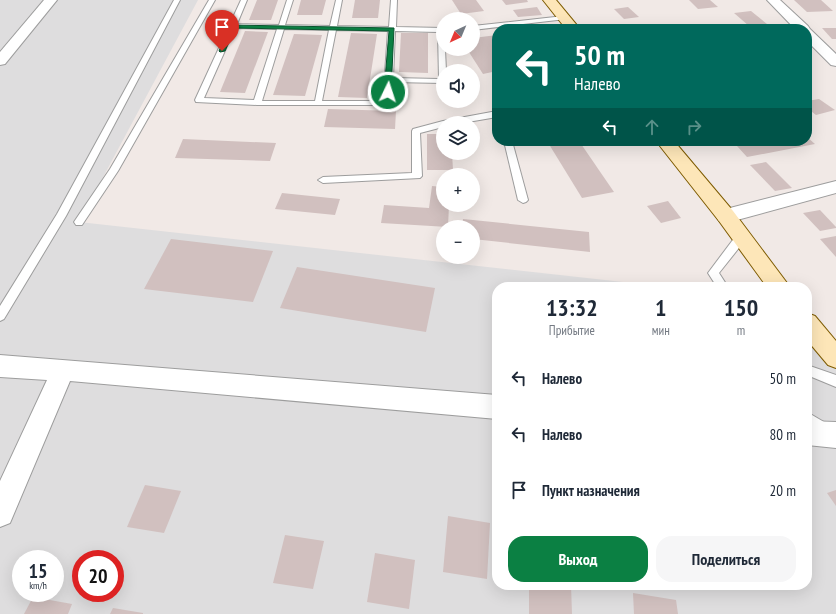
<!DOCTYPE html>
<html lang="ru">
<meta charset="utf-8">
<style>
:root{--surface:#fff;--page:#f6f6f7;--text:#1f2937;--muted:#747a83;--accent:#0b8043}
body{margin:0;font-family:"PT Sans Narrow",sans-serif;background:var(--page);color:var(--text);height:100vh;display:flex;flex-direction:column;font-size:15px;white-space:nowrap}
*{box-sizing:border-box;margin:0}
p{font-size:13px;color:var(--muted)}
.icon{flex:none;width:22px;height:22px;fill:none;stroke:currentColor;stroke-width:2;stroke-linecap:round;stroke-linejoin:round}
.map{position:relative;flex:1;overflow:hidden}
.side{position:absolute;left:492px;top:282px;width:320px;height:308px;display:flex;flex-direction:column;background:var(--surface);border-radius:16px;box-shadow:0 4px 16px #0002}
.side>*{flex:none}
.top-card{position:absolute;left:492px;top:24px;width:320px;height:122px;border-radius:16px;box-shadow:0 4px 16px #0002;background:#00695c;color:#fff;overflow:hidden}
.needle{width:26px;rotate:224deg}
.controls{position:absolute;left:436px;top:12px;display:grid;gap:8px}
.controls a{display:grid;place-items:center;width:44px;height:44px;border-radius:50%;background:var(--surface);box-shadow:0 4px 16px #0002;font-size:20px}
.speed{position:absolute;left:12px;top:550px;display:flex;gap:8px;font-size:20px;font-weight:700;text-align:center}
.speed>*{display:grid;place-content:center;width:52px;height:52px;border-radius:50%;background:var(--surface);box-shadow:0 4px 16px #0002;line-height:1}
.speed small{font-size:10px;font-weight:400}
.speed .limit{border:6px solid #d22;background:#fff;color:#111}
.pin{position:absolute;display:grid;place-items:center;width:34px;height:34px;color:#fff;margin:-41px -17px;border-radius:50% 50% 50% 0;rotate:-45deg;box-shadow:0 0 4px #0007}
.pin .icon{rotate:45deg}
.me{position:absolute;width:44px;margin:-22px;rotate:4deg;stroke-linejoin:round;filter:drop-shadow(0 0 3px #0008)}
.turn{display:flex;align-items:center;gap:14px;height:84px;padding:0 16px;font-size:18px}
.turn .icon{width:52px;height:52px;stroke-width:2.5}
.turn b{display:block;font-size:28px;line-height:34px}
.lanes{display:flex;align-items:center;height:38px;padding:0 16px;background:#0003;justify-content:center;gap:20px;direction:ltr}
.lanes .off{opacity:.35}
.eta{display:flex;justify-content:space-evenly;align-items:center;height:68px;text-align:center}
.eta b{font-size:24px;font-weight:800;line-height:28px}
.action{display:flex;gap:8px;margin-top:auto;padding:8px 16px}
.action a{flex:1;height:46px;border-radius:16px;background:var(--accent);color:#fff;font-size:16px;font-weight:800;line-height:46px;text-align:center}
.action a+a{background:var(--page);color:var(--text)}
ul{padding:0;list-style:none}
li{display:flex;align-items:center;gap:12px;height:56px;padding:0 16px}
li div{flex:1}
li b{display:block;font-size:15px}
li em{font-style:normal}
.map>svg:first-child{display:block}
.residential{fill:#deddde;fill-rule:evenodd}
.building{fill:#d1c0bf}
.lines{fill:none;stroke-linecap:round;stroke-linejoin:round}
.service-casing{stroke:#9d9d9d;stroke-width:2}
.minor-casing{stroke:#9d9d9d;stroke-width:2}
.secondary-casing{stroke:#7e5b00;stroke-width:2}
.service{fill:#fff;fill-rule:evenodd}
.minor{fill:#fff;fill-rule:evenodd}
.secondary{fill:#fde6b8;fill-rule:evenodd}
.route{fill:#0b8043;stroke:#07532c}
</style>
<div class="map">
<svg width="836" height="614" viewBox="0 0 836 614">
<rect width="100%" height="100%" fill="#f1e9e6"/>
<path class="residential" d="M0,0H198L79,222L668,287H497V585H807V325L836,364V614H0ZM21,559H55V593H21ZM81,559H115V593H81Z"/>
<g class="building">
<path d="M257,0H278L271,20H249Z"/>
<path d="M301,0H326L322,15H297Z"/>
<path d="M355,0H380L378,18H352Z"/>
<path d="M452,0H476L484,11L461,14Z"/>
<path d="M502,0H527L528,2L506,5Z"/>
<path d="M689,0H710L718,7L698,9Z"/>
<path d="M794,0H821L833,11L807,12Z"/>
<path d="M537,7L542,15L518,17L513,10Z"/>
<path d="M628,7L639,17L624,19L614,9Z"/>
<path d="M751,11L767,24L749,26L734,13Z"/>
<path d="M822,28H836V39H832Z"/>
<path d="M245,31L268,32L245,93L220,92Z"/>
<path d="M351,33L377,34L367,98L338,97Z"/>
<path d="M401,33H428V73L399,72Z"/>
<path d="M294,34L322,35L305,96L273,95Z"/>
<path d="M497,35V71L483,74L467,49H473V38Z"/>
<path d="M819,99L835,110L816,115L807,108V101Z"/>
<path d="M328,109L396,111L395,129L324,127Z"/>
<path d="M427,134H443V153H452L453,170H427Z"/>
<path d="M807,137L815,144L747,157L737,146L767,141H807Z"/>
<path d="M183,139L276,143L270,161L175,158Z"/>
<path d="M547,141H579L614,192L582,198Z"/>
<path d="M766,162L792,188L775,191L750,165Z"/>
<path d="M432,186L443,187V205H449L448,227L381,223L384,205L429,208Z"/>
<path d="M282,193L340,199L335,215L275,209Z"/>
<path d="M668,201L681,218L661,223L647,206Z"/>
<path d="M820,210L836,227V228L820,231L803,213Z"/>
<path d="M463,219L589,232L590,252L473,239V227H462Z"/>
<path d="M836,236V257L820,239Z"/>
<path d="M171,239L273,251L253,302L144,289Z"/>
<path d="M297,267L435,288L426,332L280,308Z"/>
<path d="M145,485L181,491L164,533L127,527Z"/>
<path d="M836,490V506L827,493Z"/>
<path d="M448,516L490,523L487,579L443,572Z"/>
<path d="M285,535L324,541L313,589L273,583Z"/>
<path d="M375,553L415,560L409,609L367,602Z"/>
<path d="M529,585H571L572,614H529Z"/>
<path d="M633,593L676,600L678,614H634Z"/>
<path d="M33,597L72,604L68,614H24Z"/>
<path d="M113,608L143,613V614H110Z"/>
</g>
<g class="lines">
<defs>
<g id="service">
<path d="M174,0H180L66,216L4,319L0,321V306L57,214Z"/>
<path d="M209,0H215L118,171L82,225H76L74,222L76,219L110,169Z"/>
<path d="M241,0H247L237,24L279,25L287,0H293L285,25L330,26L336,0H342L337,26L389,27L391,0H397L396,27L443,28V49H445L446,71H443V83L392,82L391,103L387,105H257L196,102L195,100ZM235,28L277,29L254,100L204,98ZM284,29L329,30L315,101H262ZM336,30L388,31L383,101H322ZM395,31L438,32L439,79L393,78Z"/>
<path d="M564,16L566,17V19L473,30V26Z"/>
<path d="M494,92H497V100L493,98Z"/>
<path d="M497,111V117L462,123H443V127L420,133L422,176L420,178L323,183L318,180L323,177L412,173V131L413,129L443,121Z"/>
<path d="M504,141H512L528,200L526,202L523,203L518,200Z"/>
<path d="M742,232L746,233L747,236L746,239L719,273L728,287H717L708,273L738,233Z"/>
<path d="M807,365L836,375V387L807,375Z"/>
<path d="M807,412L829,425L830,429L829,433L824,435L807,425Z"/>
</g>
<g id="minor">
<path d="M44,0H57L5,64L0,65V52Z"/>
<path d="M767,0H780L808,26L810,29L836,54V66L831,65L807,41V29H795Z"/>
<path d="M836,181V193L726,223L719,221L716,216L719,211L726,209Z"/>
<path d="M0,355L497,395V419L70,381L10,523L0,527V481L47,380L0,377Z"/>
<path d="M807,421L836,422V448L807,445Z"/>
</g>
<g id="secondary">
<path d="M543,0H556L580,29H566Z"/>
<path d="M656,141H674L733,211L790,287H767L719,221Z"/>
<path d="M807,313L815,316L836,341V368L828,365L807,340Z"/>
</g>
</defs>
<use href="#service" class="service-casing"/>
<use href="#minor" class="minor-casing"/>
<use href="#secondary" class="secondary-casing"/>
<use href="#service" class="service"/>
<use href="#minor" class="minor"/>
<use href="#secondary" class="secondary"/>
</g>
<path class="route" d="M231,25L394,28L391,92L388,94L384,92L389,31L235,28L225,51L220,52L219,51Z"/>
</svg>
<div class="controls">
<a><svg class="needle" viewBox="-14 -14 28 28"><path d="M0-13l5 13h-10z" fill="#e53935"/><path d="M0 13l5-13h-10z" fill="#747a83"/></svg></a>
<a><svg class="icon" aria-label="sound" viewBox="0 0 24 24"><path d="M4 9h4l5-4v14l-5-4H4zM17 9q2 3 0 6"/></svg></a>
<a><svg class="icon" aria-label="layers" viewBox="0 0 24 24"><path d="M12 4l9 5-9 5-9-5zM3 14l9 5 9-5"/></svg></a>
<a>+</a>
<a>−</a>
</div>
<div class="speed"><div>15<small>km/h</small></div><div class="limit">20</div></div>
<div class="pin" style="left:222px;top:51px;background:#d93025"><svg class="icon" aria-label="arrive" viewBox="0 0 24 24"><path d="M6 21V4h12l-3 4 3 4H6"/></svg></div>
<svg class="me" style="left:388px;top:92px" viewBox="-20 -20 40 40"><circle r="17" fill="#0b8043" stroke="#fff" stroke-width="3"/><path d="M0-11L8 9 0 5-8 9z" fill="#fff"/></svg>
<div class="top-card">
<div class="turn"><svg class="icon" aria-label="left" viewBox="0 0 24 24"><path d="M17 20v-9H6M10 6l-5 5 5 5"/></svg><div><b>50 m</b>Налево</div></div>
<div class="lanes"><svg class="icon" aria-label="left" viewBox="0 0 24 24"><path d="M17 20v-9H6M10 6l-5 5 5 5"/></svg><svg class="icon off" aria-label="ahead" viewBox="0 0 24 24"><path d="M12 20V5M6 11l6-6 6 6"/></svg><svg class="icon off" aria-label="right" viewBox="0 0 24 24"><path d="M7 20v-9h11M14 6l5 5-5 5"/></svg></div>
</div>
<section class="side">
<div class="eta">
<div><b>13:32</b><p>Прибытие</p></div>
<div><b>1</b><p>мин</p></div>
<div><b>150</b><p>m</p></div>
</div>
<ul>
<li><svg class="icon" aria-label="left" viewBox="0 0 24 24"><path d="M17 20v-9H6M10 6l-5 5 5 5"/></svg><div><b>Налево</b></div><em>50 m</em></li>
<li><svg class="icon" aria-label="left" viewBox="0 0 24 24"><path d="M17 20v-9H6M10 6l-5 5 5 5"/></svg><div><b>Налево</b></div><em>80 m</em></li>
<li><svg class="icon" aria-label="arrive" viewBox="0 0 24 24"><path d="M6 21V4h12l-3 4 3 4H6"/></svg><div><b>Пункт назначения</b></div><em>20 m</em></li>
</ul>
<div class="action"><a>Выход</a><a>Поделиться</a></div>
</section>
</div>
